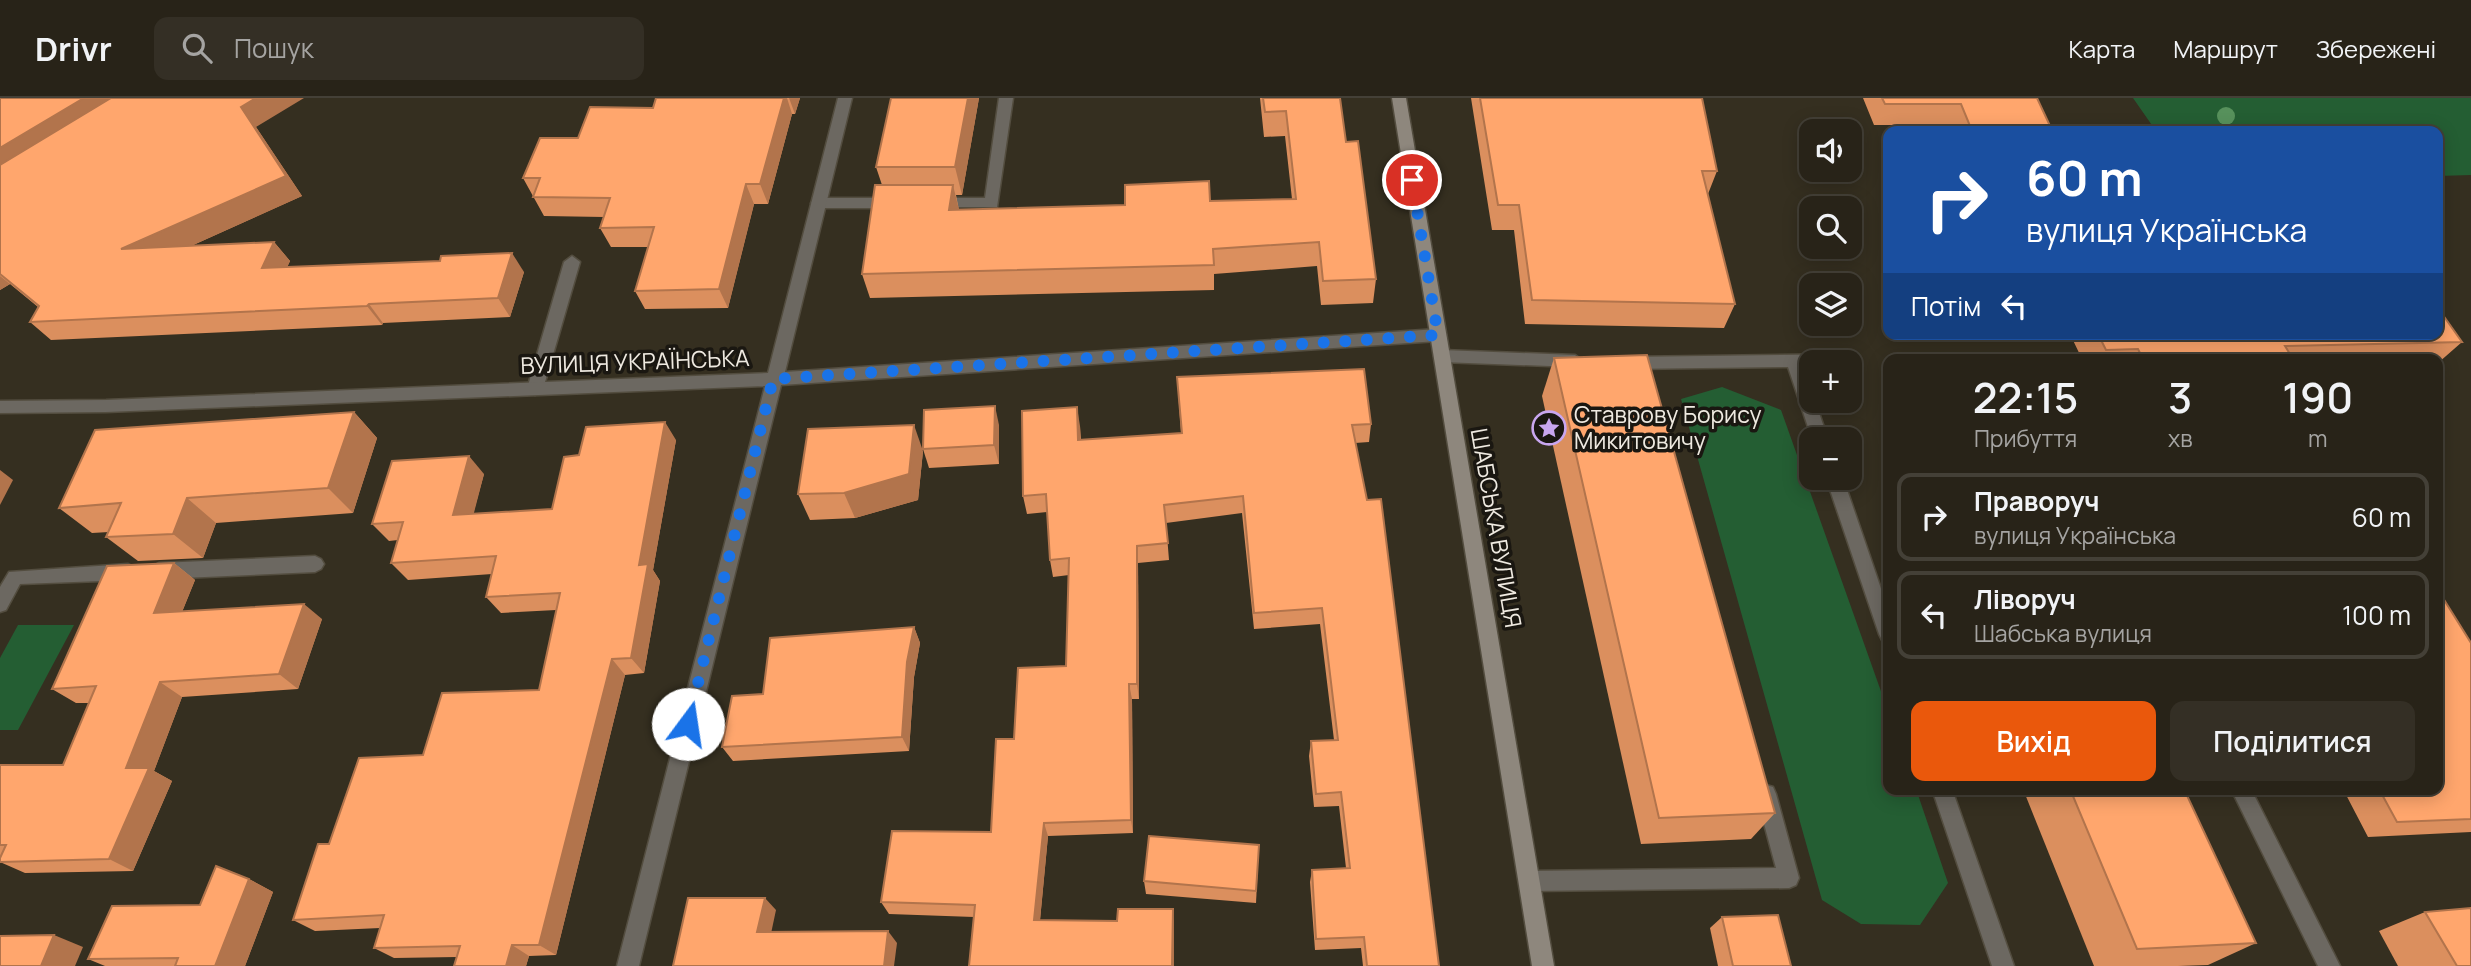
<!DOCTYPE html>
<html lang="uk">
<meta charset="utf-8">
<style>
:root{--surface:#282318;--page:#342f25;--text:#f1f3f6;--muted:#a5a4a2;--line:#444037;--accent:#ea580c}
body{margin:0;font-family:Manrope,sans-serif;background:var(--page);color:var(--text);height:100vh;display:flex;flex-direction:column;font-size:26px;white-space:nowrap}
*{box-sizing:border-box;margin:0}
p{font-size:23px;color:var(--muted)}
.icon{flex:none;width:38px;height:38px;fill:none;stroke:currentColor;stroke-width:2;stroke-linecap:round;stroke-linejoin:round}
.map{position:relative;flex:1;overflow:hidden}
.side{position:absolute;left:1883px;top:256px;width:560px;height:441px;display:flex;flex-direction:column;background:var(--surface);border-radius:14px;box-shadow:0 4px 18px #0003,0 0 0 2px var(--line)}
.side>*{flex:none}
.hud{position:absolute;left:1883px;top:28px;width:560px;height:214px;border-radius:14px;box-shadow:0 4px 18px #0003,0 0 0 2px var(--line);background:#1a4fa0;color:#fff;overflow:hidden}
.fabs{position:absolute;left:1799px;top:21px;display:grid;gap:14px}
.fabs a{display:grid;place-items:center;width:63px;height:63px;border-radius:14px;background:var(--surface);box-shadow:0 4px 18px #0003,0 0 0 2px var(--line);font-size:35px}
.pin{position:absolute;display:grid;place-items:center;width:60px;height:60px;color:#fff;margin:-30px;border:4px solid #fff;border-radius:50%;box-shadow:0 2px 7px #0007}
.me{position:absolute;width:77px;margin:-38px;rotate:14deg;stroke-linejoin:round;filter:drop-shadow(0 0 5px #0008)}
.turn{display:flex;align-items:center;gap:24px;height:147px;padding:0 28px;font-size:32px}
.turn .icon{width:91px;height:91px;stroke-width:2.5}
.turn b{display:block;font-size:49px;line-height:60px}
.then{display:flex;align-items:center;height:66px;padding:0 28px;background:#0003;gap:14px;font-size:26px}
.eta{display:flex;justify-content:space-evenly;align-items:center;height:119px;text-align:center}
.eta b{font-size:42px;font-weight:600;line-height:49px}
.button{display:flex;gap:14px;margin-top:auto;padding:14px 28px}
.button a{flex:1;height:80px;border-radius:14px;background:var(--accent);color:#fff;font-size:28px;font-weight:600;line-height:80px;text-align:center}
.button a+a{background:var(--page);color:var(--text)}
ul{padding:0;list-style:none}
li{display:flex;align-items:center;gap:21px;height:88px;margin:0 14px 10px;padding:0 14px;border:4px solid var(--line);border-radius:14px}
li div{flex:1}
li b{display:block;font-size:26px}
li em{font-style:normal}
header{display:flex;align-items:center;gap:42px;box-sizing:border-box;height:98px;padding:0 35px;background:var(--surface);border-bottom:2px solid var(--line)}
header strong{font-size:33px}
nav{display:flex;gap:38px;margin-inline-start:auto;font-size:24px}
.search{width:490px;height:63px;background:var(--page);display:flex;align-items:center;gap:18px;box-sizing:border-box;padding:0 24px;border-radius:14px;color:var(--muted);font-size:26px}
.map>svg:first-child{display:block}
.green{fill:#245e33}
.lines{fill:none;stroke-linecap:round;stroke-linejoin:round}
.lane-casing{stroke:#534d3f;stroke-width:3}
.street-casing{stroke:#534d3f;stroke-width:3}
.secondary-casing{stroke:#534d3f;stroke-width:3}
.lane{fill:#6c6861;fill-rule:evenodd}
.street{fill:#6c6861;fill-rule:evenodd}
.secondary{fill:#8e877d;fill-rule:evenodd}
.tree{fill:#57915c}
.wall{fill:#db8f5e}
.shaded-wall{fill:#b2744c}
.building{fill:#ffa66d;stroke:#b2744c;stroke-width:2}
.route{stroke:#1a73e8;stroke-width:12;stroke-dasharray:0 21.6}
.labels{text-anchor:middle;stroke-width:7;stroke-linejoin:round;paint-order:stroke}
.street-label{font-size:23px;fill:#efeae1;stroke:#1a1711}
.poi-label{font-size:23px;fill:#efeae1;stroke:#1a1711;text-anchor:start}
</style>
<header>
<strong>Drivr</strong>
<div class="search"><svg class="icon" aria-label="search" viewBox="0 0 24 24"><circle cx="10" cy="10" r="6"/><path d="M15 15l6 6"/></svg>Пошук</div>
<nav><a>Карта</a><a>Маршрут</a><a>Збережені</a></nav>
</header>
<div class="map">
<svg width="2471" height="868" viewBox="0 0 2471 868">
<rect width="100%" height="100%" fill="#352f20"/>
<g class="green">
<path d="M2133,0H2471V77L2438,78V33H2156Z"/>
<path d="M1722,289L1781,312L1888,613V691H1916L1948,785L1920,827L1861,826L1822,802L1681,301Z"/>
<path d="M18,527H74L18,632H0V560Z"/>
</g>
<g class="lines">
<defs>
<g id="lane">
<path d="M999,0H1013L997,109H929L927,105L929,101L934,100H985Z"/>
<path d="M818,100H895L902,105L895,110H818L811,105Z"/>
<path d="M572,158L580,164L543,291L535,297L527,291L564,164Z"/>
<path d="M1442,252L1575,257L1583,263L1575,269L1442,264L1434,258Z"/>
<path d="M1849,256L1857,262L1855,266L1811,264V269H1804L1811,291V303H1815L1828,341H1812L1788,269L1627,271L1619,265L1627,259Z"/>
<path d="M1826,380H1843L1888,511V544L1882,542L1879,536Z"/>
<path d="M315,458L321,461L324,466L321,471L315,474L159,481L153,478L150,473L153,468L159,465Z"/>
<path d="M128,466L134,469L137,474L134,479L128,482L20,486L6,512L0,514V489L9,474Z"/>
<path d="M1766,687L1773,689L1776,696L1799,780L1796,787L1789,790L1530,793L1523,790L1520,783L1523,776L1530,773L1776,770L1756,696L1759,689Z"/>
<path d="M1932,691H1952L2014,868H1992Z"/>
<path d="M2231,691H2251L2340,868H2318Z"/>
</g>
<path id="street" d="M838,0H852L785,274L1438,231L1446,237L1438,243L781,287L639,868H617L765,288L106,314L0,315V303L106,302L768,275Z"/>
<path id="secondary" d="M1392,0H1406L1554,868H1532Z"/>
</defs>
<use href="#lane" class="lane-casing"/>
<use href="#street" class="street-casing"/>
<use href="#secondary" class="secondary-casing"/>
<use href="#lane" class="lane"/>
<use href="#street" class="street"/>
<use href="#secondary" class="secondary"/>
</g>
<circle class="tree" cx="2226" cy="18" r="9"/>
<g class="wall">
<path d="M0,0L256,29L302,98L191,148L274,144L290,163L287,169L524,174L510,219L383,225L382,227L51,242L30,224L38,209L10,186L0,192Z"/>
<path d="M656,0H800L795,16H792L768,106H754L728,210L645,211L635,193L648,149H611L600,130L604,119L544,118L523,80L578,40L653,10Z"/>
<path d="M891,0H979L962,97H956L959,112L1125,107L1210,103L1292,101L1285,38L1264,39L1260,0H1340L1346,44L1376,181L1373,205L1321,207L1317,168L1214,176V192L870,200L862,176L882,87L876,69Z"/>
<path d="M1471,0H1702L1717,73L1708,96L1735,206L1724,230L1525,226L1514,132H1492Z"/>
<path d="M1863,0H2037L2051,30L2048,33H1951L1949,27H1874Z"/>
<path d="M2070,236H2438L2462,244L2438,265V261H2082Z"/>
<path d="M1554,260L1775,715L1751,741L1641,746L1542,298Z"/>
<path d="M1177,279L1371,326L1369,344L1355,345L1439,868H1363L1361,850L1315,852L1310,784L1312,772L1346,770L1339,708L1314,709L1309,658L1311,643L1334,642L1320,526L1254,531L1242,415L1166,425L1169,462L1138,465L1139,601H1132L1133,735L1048,738L1040,822L1174,823V868L974,819L889,816L881,804L991,734L1014,641L1066,568L1069,477L1053,479L1050,462L1047,414L1027,416L1023,398L1080,328L1081,342L1181,335Z"/>
<path d="M354,314L377,340L353,415L216,425L203,460L138,463L106,439L109,434L92,435L59,410Z"/>
<path d="M999,327V366L929,370L923,351Z"/>
<path d="M676,342L653,472L660,483L644,575L625,577L556,857L529,858L526,868H454L457,859L394,860L374,850L380,830L315,833L293,822L329,746L423,657L539,592L556,512L501,515L486,499L492,476L408,482L391,465L398,442L389,443L372,426L484,376L473,416L552,411L579,357Z"/>
<path d="M923,353L918,402L855,420L810,422L798,396Z"/>
<path d="M174,465L195,482L182,514L322,521L298,591L182,599L154,673L172,683L133,773L25,775L0,764V667H63L89,605H76L52,591Z"/>
<path d="M914,529L920,545L914,579L909,653L733,663L722,649L763,596Z"/>
<path d="M2471,545V734L2368,739L2343,691H2438Z"/>
<path d="M2023,691H2184L2256,845L2208,867L2178,868H2094Z"/>
<path d="M1259,747L1256,805L1146,796L1144,783Z"/>
<path d="M249,781L273,794L245,868H105L88,861L200,807Z"/>
<path d="M2425,814L2471,868H2398L2379,833Z"/>
<path d="M1722,819L1791,868H1718L1710,830Z"/>
</g>
<g class="shaded-wall">
<path d="M84,0H134L0,82V50Z"/>
<path d="M256,0H304L256,29L302,98L140,171L121,151L241,9Z"/>
<path d="M784,0H787L792,16L768,106L760,86Z"/>
<path d="M789,0H800L795,16Z"/>
<path d="M968,0H979L962,97L955,69Z"/>
<path d="M746,86L754,106L728,210L719,191Z"/>
<path d="M953,87L959,112H949Z"/>
<path d="M274,144L290,163L278,190L262,170Z"/>
<path d="M512,155L524,174L510,219L498,200Z"/>
<path d="M0,178L10,186L0,192Z"/>
<path d="M369,206L383,225L382,227L367,208Z"/>
<path d="M995,308L999,327V366L994,347Z"/>
<path d="M1077,309L1080,328L1081,361L1078,342Z"/>
<path d="M354,314L377,340L353,415L328,390Z"/>
<path d="M665,324L676,342L653,472L660,483L644,575L631,560L639,467Z"/>
<path d="M914,327L923,353L918,402L855,420L844,395Z"/>
<path d="M469,358L484,376L469,434L453,417Z"/>
<path d="M0,372L13,382L0,407Z"/>
<path d="M187,400L216,425L203,460L173,436Z"/>
<path d="M1137,448L1138,465L1139,601L1137,586Z"/>
<path d="M174,465L195,482L175,531L154,515Z"/>
<path d="M304,506L322,521L298,591L279,576Z"/>
<path d="M914,529L920,545L914,579L909,653L902,639L907,564Z"/>
<path d="M612,561L625,577L556,857L539,847Z"/>
<path d="M160,584L182,599L154,673L172,683L133,773L109,761L126,670Z"/>
<path d="M1129,586L1132,601L1133,735L1131,722Z"/>
<path d="M1044,725L1048,738L1039,833L1034,822Z"/>
<path d="M249,781L273,794L245,868H215Z"/>
<path d="M765,800L776,812L769,845L757,834Z"/>
<path d="M1173,811L1174,823V868H1172Z"/>
<path d="M888,833L897,845L894,868H884Z"/>
<path d="M54,837L83,849L75,868H41Z"/>
<path d="M512,847L529,858L526,868H506Z"/>
</g>
<g class="building">
<path d="M0,0H84L0,50Z"/>
<path d="M111,0H256L241,9L286,78L121,151L274,144L262,170L440,163L441,158L512,155L498,200L369,206L367,208L30,224L39,208L0,176V67Z"/>
<path d="M656,0H784L760,86H746L719,191L635,193L654,129L600,130L610,100L533,99L540,80H523L540,40H578L590,9L653,10Z"/>
<path d="M891,0H968L955,69H876Z"/>
<path d="M1263,0H1340L1346,44L1358,43L1376,181L1323,183L1319,144L1213,151L1214,167L862,176L875,87H953L949,112L1125,107V87L1209,83L1210,103L1296,101L1286,13L1265,14Z"/>
<path d="M1480,0H1702L1717,73H1702L1735,206L1532,202L1519,107H1498Z"/>
<path d="M1882,0H2037L2051,30L1970,28L1961,6H1885Z"/>
<path d="M2438,210L2462,244L2285,248L2293,261H2143L2138,251L2106,252L2098,236H2438Z"/>
<path d="M1647,257L1775,715L1659,720L1554,260Z"/>
<path d="M1364,271L1371,326L1352,327L1367,402L1381,401L1439,868H1367L1364,839L1316,841L1312,772L1350,770L1341,694L1316,696L1311,643L1338,642L1322,510L1254,515L1243,398L1164,407L1168,445L1137,448V586H1129L1131,722L1044,725L1034,822L1117,823L1118,811H1173L1172,868H969L975,807L881,804L892,733L991,734L996,641H1014L1018,570L1066,568L1069,460L1050,462L1046,396L1023,398L1022,313L1077,309L1078,342L1182,335L1177,279Z"/>
<path d="M995,308L994,347L923,351L924,312Z"/>
<path d="M354,314L328,390L187,400L173,436L106,439L121,405L59,410L95,332Z"/>
<path d="M665,324L639,467L648,466L631,560L612,561L539,847H512L506,868H454L460,848L374,850L384,817L293,822L318,746H329L359,660L423,657L442,595L539,592L560,495L486,499L496,458L391,465L403,424L372,426L392,363L469,358L453,417L552,411L564,359L579,357L586,329Z"/>
<path d="M914,327L909,376L844,395L798,396L808,331Z"/>
<path d="M174,465L154,515L304,506L279,576L160,584L126,670H149L109,761L0,764V760L6,747H0V667H63L96,588L52,591L107,468Z"/>
<path d="M2438,492L2471,545V721L2397,724L2379,691H2438Z"/>
<path d="M914,529L907,564L902,639L722,649L732,598L763,596L770,540Z"/>
<path d="M2070,691H2184L2256,845L2137,851Z"/>
<path d="M1149,738L1259,747L1256,793L1144,783Z"/>
<path d="M216,768L249,781L215,868H175L178,860L88,861L112,808L200,807Z"/>
<path d="M688,800H765L757,834L888,833L884,868H673Z"/>
<path d="M2471,810V868H2457L2425,814Z"/>
<path d="M1778,817L1791,868H1733L1722,819Z"/>
<path d="M54,837L41,868H0V838Z"/>
</g>
<g class="lines">
<path class="route" d="M688,626L773,281L1438,237L1412,82"/>
</g>
<defs>
<symbol id="sight-ring" viewBox="-11 -11 22 22"><circle r="9.5" fill="#1a1711" stroke="#c8a6ef" stroke-width="1.5"/><path d="M0-6L1.8-2.2L6-1.7L2.9 1.2L3.7 5.4L0 3.3L-3.7 5.4L-2.9 1.2L-6-1.7L-1.8-2.2Z" fill="#c8a6ef"/></symbol>
</defs>
<g fill-rule="evenodd">
<use href="#sight-ring" x="1530" y="311" width="38" height="38"/>
</g>
<g class="labels">
<g class="street-label">
<text transform="translate(635 264) rotate(-2)" y="8">ВУЛИЦЯ УКРАЇНСЬКА</text>
<text transform="translate(1496 430) rotate(80)" y="8">ШАБСЬКА ВУЛИЦЯ</text>
</g>
<g class="poi-label">
<text x="1574" y="325">Ставрову Борису<tspan x="1574" dy="26">Микитовичу</tspan></text>
</g>
</g>
</svg>
<div class="fabs">
<a><svg class="icon" aria-label="sound" viewBox="0 0 24 24"><path d="M4 9h4l5-4v14l-5-4H4zM17 9q2 3 0 6"/></svg></a>
<a><svg class="icon" aria-label="search" viewBox="0 0 24 24"><circle cx="10" cy="10" r="6"/><path d="M15 15l6 6"/></svg></a>
<a><svg class="icon" aria-label="layers" viewBox="0 0 24 24"><path d="M12 4l9 5-9 5-9-5zM3 14l9 5 9-5"/></svg></a>
<a>+</a>
<a>−</a>
</div>
<div class="pin" style="left:1412px;top:82px;background:#d93025"><svg class="icon" aria-label="arrive" viewBox="0 0 24 24"><path d="M6 21V4h12l-3 4 3 4H6"/></svg></div>
<svg class="me" style="left:688px;top:626px" viewBox="-20 -20 40 40"><circle r="19" fill="#fff"/><path d="M0-13L10 11 0 6-10 11z" fill="#1a73e8"/></svg>
<div class="hud">
<div class="turn"><svg class="icon" aria-label="right" viewBox="0 0 24 24"><path d="M7 20v-9h11M14 6l5 5-5 5"/></svg><div><b>60 m</b>вулиця Українська</div></div>
<div class="then">Потім<svg class="icon" aria-label="left" viewBox="0 0 24 24"><path d="M17 20v-9H6M10 6l-5 5 5 5"/></svg></div>
</div>
<section class="side">
<div class="eta">
<div><b>22:15</b><p>Прибуття</p></div>
<div><b>3</b><p>хв</p></div>
<div><b>190</b><p>m</p></div>
</div>
<ul>
<li><svg class="icon" aria-label="right" viewBox="0 0 24 24"><path d="M7 20v-9h11M14 6l5 5-5 5"/></svg><div><b>Праворуч</b><p>вулиця Українська</p></div><em>60 m</em></li>
<li><svg class="icon" aria-label="left" viewBox="0 0 24 24"><path d="M17 20v-9H6M10 6l-5 5 5 5"/></svg><div><b>Ліворуч</b><p>Шабська вулиця</p></div><em>100 m</em></li>
</ul>
<div class="button"><a>Вихід</a><a>Поділитися</a></div>
</section>
</div>
